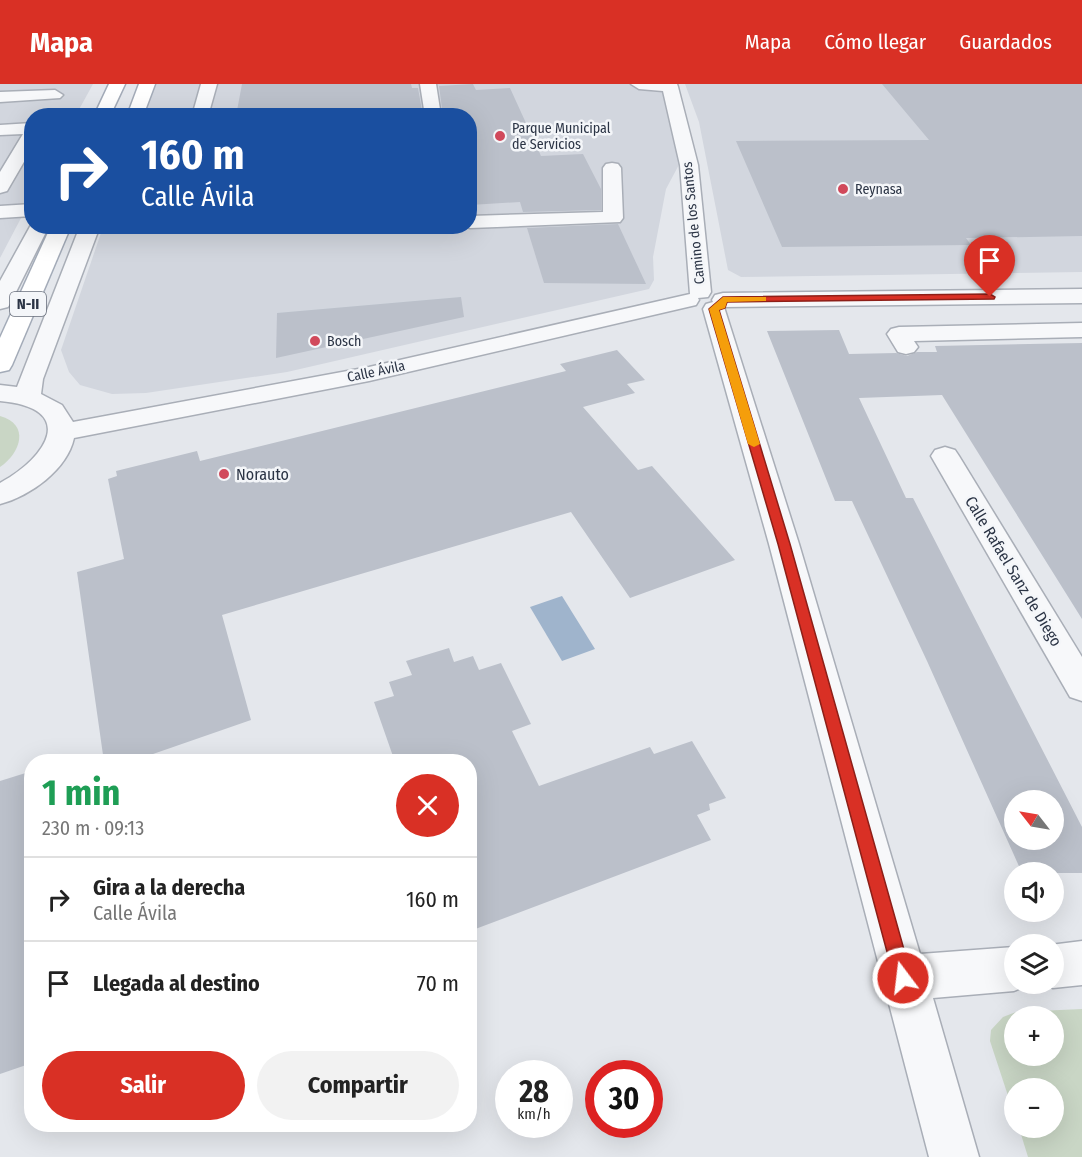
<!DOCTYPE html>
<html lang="es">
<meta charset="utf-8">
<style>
:root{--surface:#fff;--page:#f2f2f2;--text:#222;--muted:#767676;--line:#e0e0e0;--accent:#d93025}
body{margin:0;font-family:"Fira Sans Condensed",sans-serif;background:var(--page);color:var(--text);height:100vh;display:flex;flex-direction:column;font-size:22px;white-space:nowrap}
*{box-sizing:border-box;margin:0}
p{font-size:20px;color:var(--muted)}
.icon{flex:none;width:33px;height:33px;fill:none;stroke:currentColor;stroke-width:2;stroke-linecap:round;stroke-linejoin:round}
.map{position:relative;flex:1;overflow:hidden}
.drawer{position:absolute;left:24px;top:670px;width:453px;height:378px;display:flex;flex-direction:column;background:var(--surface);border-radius:24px;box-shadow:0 6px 24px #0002}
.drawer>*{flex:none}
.hud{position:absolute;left:24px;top:24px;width:453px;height:126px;border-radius:24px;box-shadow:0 6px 24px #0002;background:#1a4fa0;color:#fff;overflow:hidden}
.needle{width:39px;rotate:301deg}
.controls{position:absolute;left:1004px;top:706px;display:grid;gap:12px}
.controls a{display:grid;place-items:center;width:60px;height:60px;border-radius:50%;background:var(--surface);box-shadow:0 6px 24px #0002;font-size:30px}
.speed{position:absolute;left:495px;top:976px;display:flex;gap:12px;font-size:30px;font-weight:700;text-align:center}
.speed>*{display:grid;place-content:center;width:78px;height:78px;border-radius:50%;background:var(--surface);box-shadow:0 6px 24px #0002;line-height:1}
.speed small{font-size:15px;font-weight:400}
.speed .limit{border:9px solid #d22;background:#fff;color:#111}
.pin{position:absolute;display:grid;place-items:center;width:51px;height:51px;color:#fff;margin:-62px -26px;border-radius:50% 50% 50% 0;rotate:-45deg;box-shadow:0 0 6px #0007}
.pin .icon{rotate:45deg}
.me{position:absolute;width:66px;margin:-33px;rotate:345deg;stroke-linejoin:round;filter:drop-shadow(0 0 4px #0008)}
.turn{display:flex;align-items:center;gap:21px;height:126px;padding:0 18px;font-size:27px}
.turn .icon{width:78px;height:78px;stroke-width:2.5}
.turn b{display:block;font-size:42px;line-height:51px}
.round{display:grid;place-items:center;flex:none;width:63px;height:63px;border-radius:32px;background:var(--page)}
.summary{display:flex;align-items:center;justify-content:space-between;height:102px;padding:0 18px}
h1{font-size:36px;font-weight:700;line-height:45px;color:#1e9e55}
.cta{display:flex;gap:12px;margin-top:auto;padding:12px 18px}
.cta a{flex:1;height:69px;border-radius:36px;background:var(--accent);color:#fff;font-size:24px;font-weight:700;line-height:69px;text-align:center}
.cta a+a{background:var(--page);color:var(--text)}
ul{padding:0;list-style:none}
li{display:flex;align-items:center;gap:18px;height:84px;padding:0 18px;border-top:2px solid var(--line)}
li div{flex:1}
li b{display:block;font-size:22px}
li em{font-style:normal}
header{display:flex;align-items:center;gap:36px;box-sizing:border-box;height:84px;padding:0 30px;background:var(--accent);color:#fff}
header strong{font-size:28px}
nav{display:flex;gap:33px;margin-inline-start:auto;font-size:21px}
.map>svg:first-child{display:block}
.built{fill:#d2d6de}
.green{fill:#c9d6c5;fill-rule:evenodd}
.water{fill:#9fb4cc}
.building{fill:#bbc0ca;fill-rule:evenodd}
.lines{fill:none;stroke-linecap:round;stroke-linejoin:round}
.minor-casing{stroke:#a9aeb7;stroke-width:3}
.major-casing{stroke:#a3abb8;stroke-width:3}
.minor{fill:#f7f8fa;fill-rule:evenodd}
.major{fill:#fff;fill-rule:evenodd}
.route{fill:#d93025;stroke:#8d1f18;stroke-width:1.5}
.slow{fill:#f59e0b}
.poi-dot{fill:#d1495b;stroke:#f4f6f9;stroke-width:2}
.labels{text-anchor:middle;stroke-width:5;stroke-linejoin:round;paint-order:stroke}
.far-poi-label{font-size:14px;fill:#2b3445;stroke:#f4f6f9;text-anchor:start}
.far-street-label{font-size:14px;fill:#2b3445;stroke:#f4f6f9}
.shield{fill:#f4f6f9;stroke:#676e7b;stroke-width:1.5}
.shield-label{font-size:15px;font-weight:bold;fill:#2b3445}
.poi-label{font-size:16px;fill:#2b3445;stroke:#f4f6f9;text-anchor:start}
.street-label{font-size:16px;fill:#2b3445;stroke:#f4f6f9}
</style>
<header>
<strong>Mapa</strong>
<nav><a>Mapa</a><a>Cómo llegar</a><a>Guardados</a></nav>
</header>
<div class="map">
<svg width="1082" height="1073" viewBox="0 0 1082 1073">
<rect width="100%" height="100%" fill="#e4e7ec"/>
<g class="built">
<path d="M0,0H93L76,31L32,32L31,115L0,174Z"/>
<path d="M152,0H663L682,75L666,105L653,173L654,196L649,205L287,288L146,309L112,310L80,301L69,288L61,266L103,143L470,142V32L141,31Z"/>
<path d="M685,0H1082V188L741,193L728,186L699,38Z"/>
</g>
<g class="green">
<path d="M0,332C30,340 21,369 0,383Z"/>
<path d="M1082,925V1073H1028L1019,1044H1053V1005H1014V1030L990,957L991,946L1003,933L1016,928ZM1014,933H1053V972H1014Z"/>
</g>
<path class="water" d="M562,512L595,565L562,577L530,523Z"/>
<g class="building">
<path d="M242,0H411L412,4H418L423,32H236Z"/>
<path d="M473,0L476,6L510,4L541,72L583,70L601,105V126L523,128L520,118L470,121V32H443L439,2Z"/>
<path d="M882,0H1082V152L966,154L971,161L782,163L736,57L929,56Z"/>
<path d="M618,140L646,200L544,199L527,144Z"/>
<path d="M461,213L464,233L276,274L277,229Z"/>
<path d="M839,246L849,270L896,269L907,272L917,268H937L935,262L1082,259V535L942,311L859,314L906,414H913L1082,743V789H1022L927,577L852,417H835L767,247ZM1014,717H1053V756H1014Z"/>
<path d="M617,266L645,296L627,300L635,309L583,323L638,386L652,382L735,476L630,514L571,428L222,531L251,636L130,678H104L77,488L124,475L108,395L117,392L116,387L197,367L200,377L566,287L560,280Z"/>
<path d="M449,564L454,578L473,572L479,586L501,579L531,640L512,647L539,702L650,663L654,670L692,657L726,714L709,720L710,726L697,731L711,756L470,847V678H395L374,618L394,612L389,598L412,591L406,577Z"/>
<path d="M32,687V979L0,990V697Z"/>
</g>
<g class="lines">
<defs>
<g id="minor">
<path d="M201,0H217L208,32H192Z"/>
<path d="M420,0H436L441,32H425Z"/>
<path d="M631,0H677L678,3L698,81L711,208L708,213L698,214L699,216L696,221L369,297L74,354C67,386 30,412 0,420V399C48,373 78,324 0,317V301L17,303L80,142H100L43,295L41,310L62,321L73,338L369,283L690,210L680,81L663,7L639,5Z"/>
<path d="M55,6L63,11L60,14L0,18V8Z"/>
<path d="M32,39V64L7,107L0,109V88L23,50L0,51V41Z"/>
<path d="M612,79L618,80L621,84L623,134L620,138L470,144L464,142H470V132L603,128V84L606,80Z"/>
<path d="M32,120V132L0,134V122Z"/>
<path d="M32,139V142H49L11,218L8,223L0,225V197Z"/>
<path d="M1082,205V219L724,223L799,460L920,870L1014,863V900H1030L1014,907L933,914L979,1073H929L769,460L703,225L706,220L713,218L712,216L715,211L723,209Z"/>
<path d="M1082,239V253L914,257L918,263L914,268L906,270L898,268L887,250L891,245L899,243Z"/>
<path d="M945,363L955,366L959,372L1082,573V617L1070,613L931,372L935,366Z"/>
<path d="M1082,857V901L1053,904L1043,900H1053V861H1050Z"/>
</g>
<g id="major">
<path d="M109,0H125L110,32H94Z"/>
<path d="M139,0H155L143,32H127Z"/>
<path d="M51,142H71L12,281L9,286L0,288V254Z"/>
</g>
</defs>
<use href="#minor" class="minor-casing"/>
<use href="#major" class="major-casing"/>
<use href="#minor" class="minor"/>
<use href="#major" class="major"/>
</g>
<path class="route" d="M990,210L995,213L994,215L727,218L725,224L719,226L790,460L912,894L910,900L903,903L896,900L894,894L778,460L709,225L723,213Z"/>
<path class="slow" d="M763,213H766V217L727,218L725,224L719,226L760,360L754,363L748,360L709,225L723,213Z"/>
<g class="poi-dot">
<circle cx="500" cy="52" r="6"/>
<circle cx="843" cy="105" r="6"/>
<circle cx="315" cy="257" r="6"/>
<circle cx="224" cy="390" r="6"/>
</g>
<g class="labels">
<g class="far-poi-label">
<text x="512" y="49">Parque Municipal<tspan x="512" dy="16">de Servicios</tspan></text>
<text x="855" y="110">Reynasa</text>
<text x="327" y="262">Bosch</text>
</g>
<g class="far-street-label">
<text transform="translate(693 139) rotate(-96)" y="5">Camino de los Santos</text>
<text transform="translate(376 287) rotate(-12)" y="5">Calle Ávila</text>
</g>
<rect class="shield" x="10" y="208" width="36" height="24" rx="4.5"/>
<g class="shield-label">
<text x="28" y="225">N-II</text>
</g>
<g class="poi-label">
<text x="236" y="396">Norauto</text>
</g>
<g class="street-label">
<text transform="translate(1014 487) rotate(59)" y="6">Calle Rafael Sanz de Diego</text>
</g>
</g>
</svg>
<div class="controls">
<a><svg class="needle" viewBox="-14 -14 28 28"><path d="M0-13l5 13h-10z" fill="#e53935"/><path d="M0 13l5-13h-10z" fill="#767676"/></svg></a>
<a><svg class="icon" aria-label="sound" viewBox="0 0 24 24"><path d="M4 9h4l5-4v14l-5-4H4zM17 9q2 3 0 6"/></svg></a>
<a><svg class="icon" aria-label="layers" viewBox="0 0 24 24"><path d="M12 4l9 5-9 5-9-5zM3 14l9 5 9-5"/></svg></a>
<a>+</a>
<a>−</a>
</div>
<div class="speed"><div>28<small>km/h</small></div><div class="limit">30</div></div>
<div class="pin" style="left:990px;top:213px;background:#d93025"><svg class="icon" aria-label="arrive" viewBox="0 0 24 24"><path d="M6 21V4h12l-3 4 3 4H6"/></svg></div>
<svg class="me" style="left:903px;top:894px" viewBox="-20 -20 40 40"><circle r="17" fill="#d93025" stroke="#fff" stroke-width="3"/><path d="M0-11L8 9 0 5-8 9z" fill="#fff"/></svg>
<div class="hud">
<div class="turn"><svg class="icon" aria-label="right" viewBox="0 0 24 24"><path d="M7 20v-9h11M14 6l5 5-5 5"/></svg><div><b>160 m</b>Calle Ávila</div></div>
</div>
<section class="drawer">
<div class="summary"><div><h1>1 min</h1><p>230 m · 09:13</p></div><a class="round" style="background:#d93025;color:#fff"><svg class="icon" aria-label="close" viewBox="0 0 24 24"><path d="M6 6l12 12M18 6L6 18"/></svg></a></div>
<ul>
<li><svg class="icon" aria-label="right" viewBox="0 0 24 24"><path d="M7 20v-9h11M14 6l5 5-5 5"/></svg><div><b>Gira a la derecha</b><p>Calle Ávila</p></div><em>160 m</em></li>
<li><svg class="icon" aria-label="arrive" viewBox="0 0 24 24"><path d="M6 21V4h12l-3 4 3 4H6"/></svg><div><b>Llegada al destino</b></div><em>70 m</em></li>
</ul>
<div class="cta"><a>Salir</a><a>Compartir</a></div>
</section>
</div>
